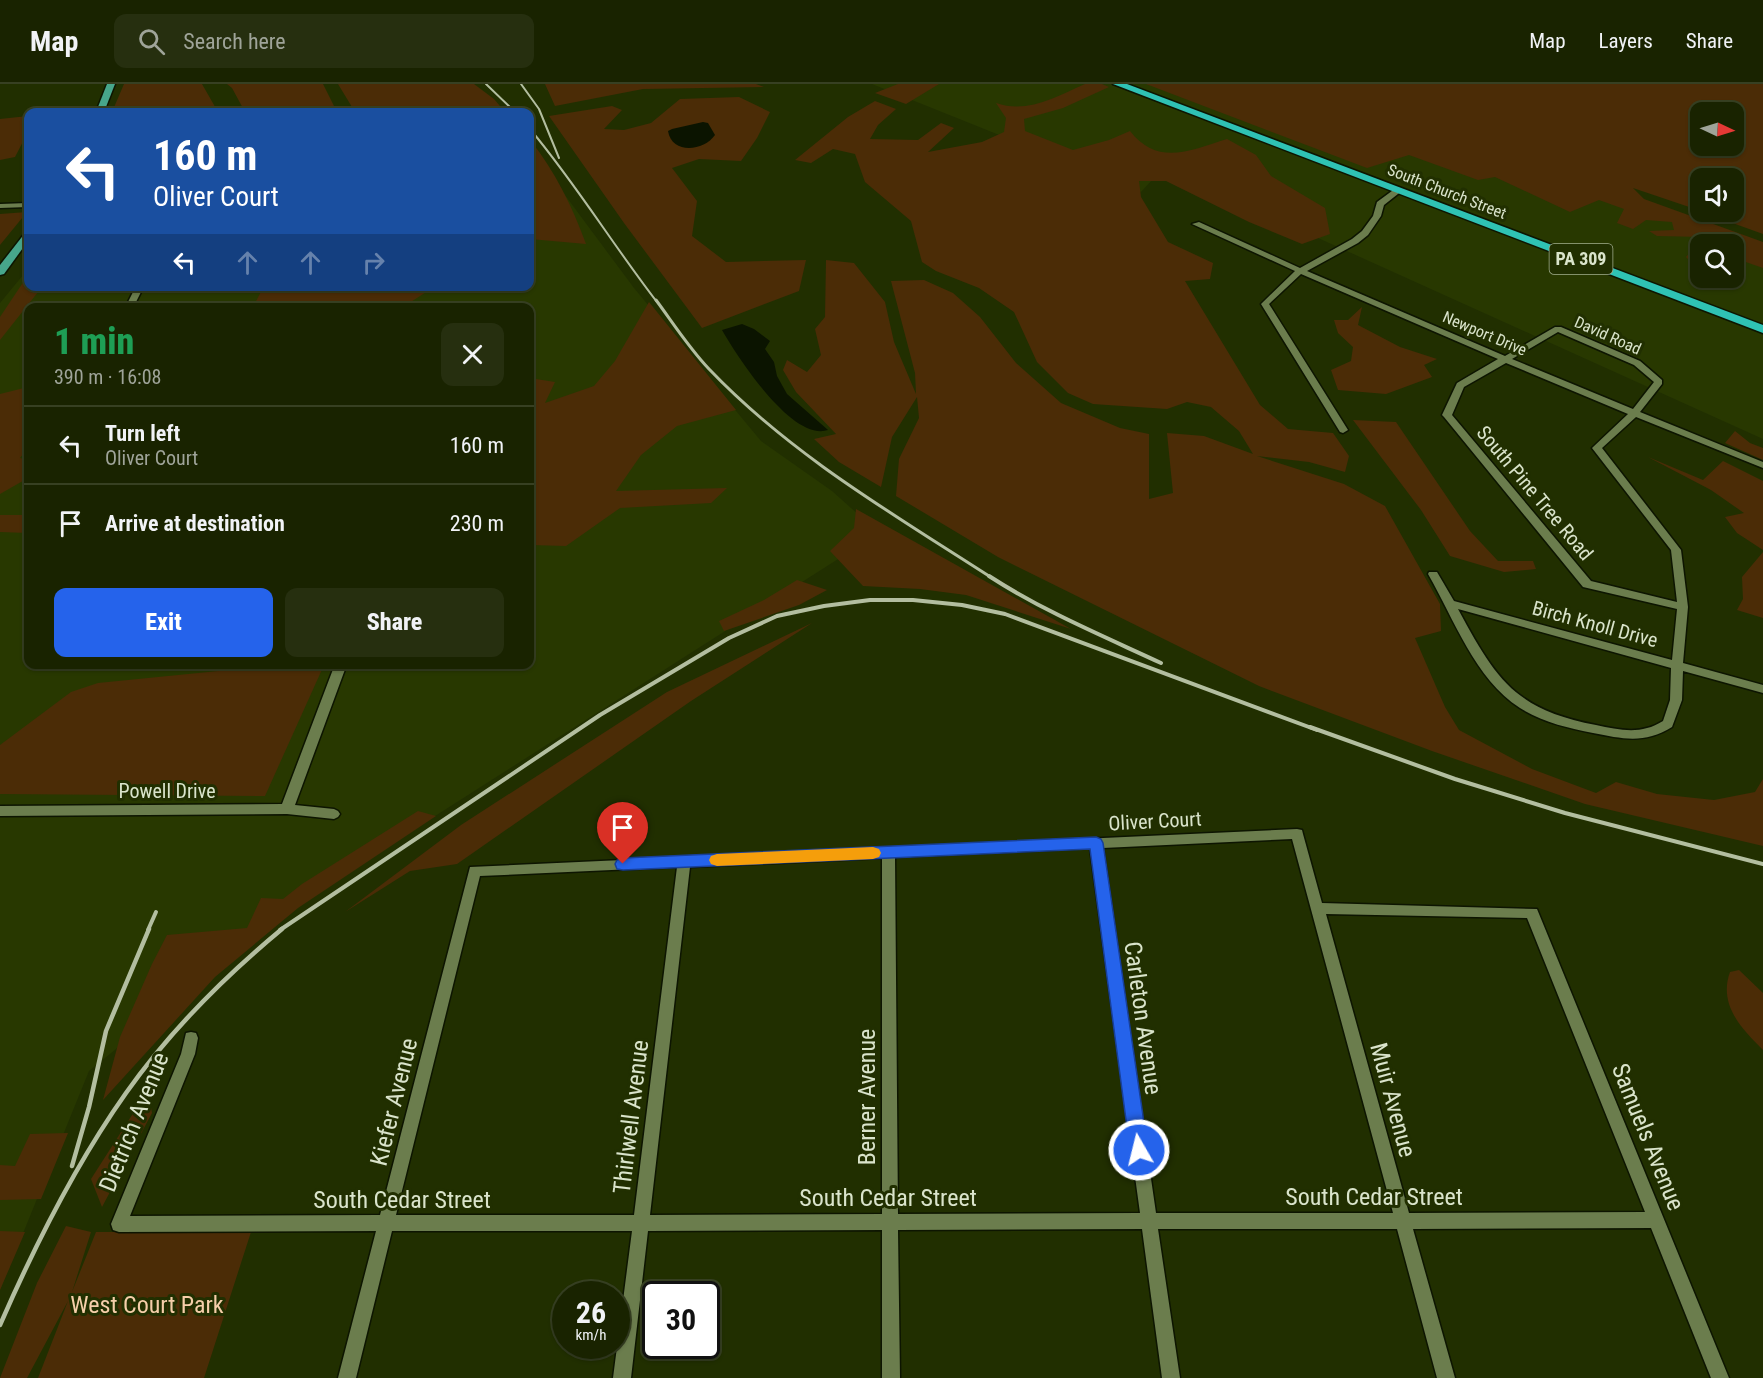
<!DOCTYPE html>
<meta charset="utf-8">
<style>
:root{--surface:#192300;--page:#262f0f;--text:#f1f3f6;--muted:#9fa499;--line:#374022;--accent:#2563eb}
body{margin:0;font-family:"Roboto Condensed",sans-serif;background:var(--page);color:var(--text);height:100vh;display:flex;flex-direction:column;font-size:22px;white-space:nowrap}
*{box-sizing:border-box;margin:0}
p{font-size:20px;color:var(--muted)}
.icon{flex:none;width:33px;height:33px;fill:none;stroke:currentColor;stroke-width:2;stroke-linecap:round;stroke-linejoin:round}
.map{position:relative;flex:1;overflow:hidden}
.details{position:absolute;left:24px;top:219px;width:510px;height:366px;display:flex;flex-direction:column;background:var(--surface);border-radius:12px;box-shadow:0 2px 4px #0004,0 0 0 2px var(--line)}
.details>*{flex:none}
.banner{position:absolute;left:24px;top:24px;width:510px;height:183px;border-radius:12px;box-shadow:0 2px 4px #0004,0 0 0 2px var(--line);background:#1a4fa0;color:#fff;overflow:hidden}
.needle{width:39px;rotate:94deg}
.buttons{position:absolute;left:1690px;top:18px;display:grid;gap:12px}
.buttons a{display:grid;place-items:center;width:54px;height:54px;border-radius:12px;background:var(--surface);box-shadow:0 2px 4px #0004,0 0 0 2px var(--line);font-size:30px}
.speed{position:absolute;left:552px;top:1197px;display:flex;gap:12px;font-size:30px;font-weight:700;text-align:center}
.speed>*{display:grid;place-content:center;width:78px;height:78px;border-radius:50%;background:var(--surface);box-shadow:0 2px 4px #0004,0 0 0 2px var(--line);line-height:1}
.speed small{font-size:15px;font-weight:400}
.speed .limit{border:3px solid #111;border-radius:9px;background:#fff;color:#111}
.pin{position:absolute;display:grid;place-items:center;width:51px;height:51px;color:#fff;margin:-62px -26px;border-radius:50% 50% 50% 0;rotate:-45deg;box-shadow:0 0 6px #0007}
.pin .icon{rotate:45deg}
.me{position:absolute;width:66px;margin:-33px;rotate:352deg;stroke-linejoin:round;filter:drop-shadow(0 0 4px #0008)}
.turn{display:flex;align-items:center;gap:21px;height:126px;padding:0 30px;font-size:27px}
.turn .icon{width:78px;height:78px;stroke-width:2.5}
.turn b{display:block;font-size:42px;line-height:51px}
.lanes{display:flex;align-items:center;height:57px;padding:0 30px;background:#0003;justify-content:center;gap:30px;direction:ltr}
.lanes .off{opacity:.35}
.round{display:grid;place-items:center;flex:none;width:63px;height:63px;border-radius:12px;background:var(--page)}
.overview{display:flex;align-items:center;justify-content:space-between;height:102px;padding:0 30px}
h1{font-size:36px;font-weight:800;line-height:45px;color:#1e9e55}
.primary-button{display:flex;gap:12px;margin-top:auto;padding:12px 30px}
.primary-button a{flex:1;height:69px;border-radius:12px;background:var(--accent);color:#fff;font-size:24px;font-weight:800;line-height:69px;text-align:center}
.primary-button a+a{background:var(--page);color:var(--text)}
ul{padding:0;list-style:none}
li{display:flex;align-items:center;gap:18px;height:78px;padding:0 30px;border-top:2px solid var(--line)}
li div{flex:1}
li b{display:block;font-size:22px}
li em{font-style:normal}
header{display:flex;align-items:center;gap:36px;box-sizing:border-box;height:84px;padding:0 30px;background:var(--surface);border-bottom:2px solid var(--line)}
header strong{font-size:28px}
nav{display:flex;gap:33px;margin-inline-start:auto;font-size:21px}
.search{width:420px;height:54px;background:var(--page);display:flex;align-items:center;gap:15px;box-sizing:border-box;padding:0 21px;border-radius:12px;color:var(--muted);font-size:22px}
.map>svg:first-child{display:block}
.built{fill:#283800;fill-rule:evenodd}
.green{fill:#4b2c06;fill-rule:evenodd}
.water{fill:#0b1400}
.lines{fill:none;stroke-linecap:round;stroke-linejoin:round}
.street-casing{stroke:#0d1501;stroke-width:3}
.primary-casing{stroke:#0d1501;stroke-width:3}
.highway-casing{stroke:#0d1501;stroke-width:3}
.street{fill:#6b7d4d;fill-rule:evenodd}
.primary{fill:#47a68b;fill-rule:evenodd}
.highway{fill:#2fc2b4;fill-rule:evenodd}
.rail-far3{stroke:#b3bea0;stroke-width:2}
.rail-far2{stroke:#b3bea0;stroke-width:3}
.rail-far1{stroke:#b3bea0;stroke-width:4}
.rail{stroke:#b3bea0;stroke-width:4.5}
.route{fill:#2563eb;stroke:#184099;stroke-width:1.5}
.slow{fill:#f59e0b}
.labels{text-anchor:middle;stroke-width:6;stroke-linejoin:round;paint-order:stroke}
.far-street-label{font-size:16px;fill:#dae4cb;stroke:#212f00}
.shield{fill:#212f00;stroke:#a2ae8e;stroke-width:1.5}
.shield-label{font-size:18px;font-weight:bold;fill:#dae4cb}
.street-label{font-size:20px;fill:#dae4cb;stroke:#212f00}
.near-street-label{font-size:24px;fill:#dae4cb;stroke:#212f00}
.near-park-label{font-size:24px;fill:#f5cea9;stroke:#212f00}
</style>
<header>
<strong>Map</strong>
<div class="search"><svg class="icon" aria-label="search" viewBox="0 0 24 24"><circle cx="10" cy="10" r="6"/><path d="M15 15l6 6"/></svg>Search here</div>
<nav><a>Map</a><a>Layers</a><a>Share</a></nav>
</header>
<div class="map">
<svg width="1763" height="1294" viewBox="0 0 1763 1294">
<rect width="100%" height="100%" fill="#212f00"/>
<g class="built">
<path d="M872,0H1301L1733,160H1701V194H1734V161L1763,172V355L1163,84L1141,108Z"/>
<path d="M530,64L634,204L761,357L832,407L879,449L283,829L89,987L0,1206V219L28,185V202H530ZM28,224H530V580H28Z"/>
</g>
<g class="green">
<path d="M124,0H202L218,28H112Z"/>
<path d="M227,0H323L337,28H245L232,4Z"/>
<path d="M338,0H474L494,15L505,28H359L352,23Z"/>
<path d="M545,0H756L764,3L643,5L555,22Z"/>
<path d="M898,0H939L906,20L875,9Z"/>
<path d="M1085,0H1102L1109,3L1063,24L1024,35L1025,47L1073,66L1109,56L1130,47C1158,83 1191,66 1227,55L1256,71L1271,92L1325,124L1330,150L1302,160L1249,138L1166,97H1139L1141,113L1168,158L1213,179L1210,195L1185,197L1260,321L1288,345L1333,349L1349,372L1345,388L1309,378L1257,372L1344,400L1385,422L1440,520L1441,547L1415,554L1445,623L1459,646L1532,685L1596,709L1616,698L1657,710L1714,716L1755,708L1763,695V762L1585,720L1432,667L1259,602L998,473L896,412L899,375L919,334L917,313L892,353L881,403L839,378L814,355L836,350L796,308L783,286L787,276L807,288L821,271L815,245L825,233L826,176L854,179L885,218L894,258L916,310L915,289L891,197L924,196L953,209L980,233L1016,279L1061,319L1120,344L1149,350V415L1173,409L1167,349L1204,352L1253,370L1239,347L1211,323L1187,318L1167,325L1093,320L1068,309L1037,278L1014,228L979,204L936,187L922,178L911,137L865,98L855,70L833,65L811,79L795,76L848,33L875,17L896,25L878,41L870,55L918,56L941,39L954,44L928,68L982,58L1004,48L1006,34L996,19C1027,30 1056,13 1085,0Z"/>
<path d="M1146,0H1763V150L1702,128H1734V94H1701V127L1633,104L1644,115L1763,158V184L1740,176L1742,192L1734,186V160H1701V183L1698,185L1686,173L1703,153L1657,152L1649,147L1674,146L1672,138L1646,136L1633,145L1617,139L1624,125L1599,116L1570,128L1495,93L1478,96L1409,71L1367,84ZM1701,28H1734V62H1701Z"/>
<path d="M739,13L770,28L757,54L741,77L699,75L672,84L697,117L692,152L726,178L806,176L799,207L702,244L624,139L549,32L612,22L622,26L604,45L624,46L651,39L680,15Z"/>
<path d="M28,32V48L15,73L0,76V35Z"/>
<path d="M530,56C555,87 572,122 586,160L530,155Z"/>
<path d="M27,128L0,161V130Z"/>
<path d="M28,191V202L42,203L0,256V233Z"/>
<path d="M264,202H434V203L403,223H253Z"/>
<path d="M649,218L736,326L677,342L641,371L616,407L727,404L711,419L620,424L566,462L530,461V300L536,295L555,298L545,319L594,302L615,277Z"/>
<path d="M1362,223L1358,241L1400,263L1437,275L1424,281L1432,293L1386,310L1338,306L1331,286L1351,277L1353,263L1338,249L1334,236H1348Z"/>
<path d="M28,303V364L20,374L28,376V394L0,410V310Z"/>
<path d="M1353,336L1396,338L1470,447L1498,477H1533L1536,485L1504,488L1450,472L1421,426Z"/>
<path d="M1735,347L1750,359L1763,364V376L1725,359Z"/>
<path d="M1648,373L1703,396L1723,377L1763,397V466L1737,449L1725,433L1744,429L1711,406Z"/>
<path d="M856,425L1071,545L966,511L920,505L863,502L830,467L854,444Z"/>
<path d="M0,431H28V449L0,448Z"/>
<path d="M1763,468V534L1737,526L1743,515L1742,493Z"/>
<path d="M797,496L827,506L799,521L724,547L719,537L764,516Z"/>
<path d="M812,539L691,617L457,780L410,787L345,828L461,741L667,608Z"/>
<path d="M280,581H324L265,712L0,710V661L71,608L98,599Z"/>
<path d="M418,727L436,732L298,824L215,893L103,1016L120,953L152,880L167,851L247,844L261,814L283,815L302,800Z"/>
<path d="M1739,886L1763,909V966C1742,945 1718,921 1730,888Z"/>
<path d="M148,1006L152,1029L102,1123L91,1095Z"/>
<path d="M68,1049L41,1115L0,1116V1081L15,1082L30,1050Z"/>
<path d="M66,1142L91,1148L72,1208L96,1148H251L204,1294H38L68,1217L27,1294H0L37,1199Z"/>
<path d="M0,1147L25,1148L0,1206Z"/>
</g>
<g class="water">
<path d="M703,38L708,39L715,51C704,67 672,71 668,47L672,45Z"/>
<path d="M742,240L754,245L770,257L765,265L774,278L777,292L787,310L828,346C792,358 737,272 722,246Z"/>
</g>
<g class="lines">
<defs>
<g id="street">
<path d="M1396,104L1403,106L1384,121L1381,132L1368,151L1358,159L1307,187L1505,272L1555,243H1561L1640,277L1662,296V300L1640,328L1763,378V384L1636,333L1602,364L1681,466L1688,523L1683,579L1763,601V609L1683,587L1682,616L1672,643C1645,660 1623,655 1593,649C1568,644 1542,638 1520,624C1475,595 1454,535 1428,490L1429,488H1437L1454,517L1672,576L1677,525L1583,503L1444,333L1442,331L1457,299L1498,275L1301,190L1269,220L1348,346L1343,349L1340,348L1261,220L1295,187L1192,140L1199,138L1300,184L1352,155L1362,147L1373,132L1377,118ZM1558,248L1634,281L1654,298L1633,325L1512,275ZM1506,279L1628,330L1592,364L1671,466L1677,518L1591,497L1452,331L1464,303ZM1458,525L1671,584L1670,616L1663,637C1641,651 1620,646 1596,641C1514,625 1496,595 1458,525Z"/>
<path d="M28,119V123L0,124V120Z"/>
<path d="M136,202H144L133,224H125Z"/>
<path d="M335,580H347L295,721L334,725L338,727L340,730L338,733L334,735L287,730L0,732V722L282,720Z"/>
<path d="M1297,745L1302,746L1303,750L1322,819L1537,825L1729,1294H1711L1651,1144L1413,1145L1455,1294H1437L1397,1145H1158L1180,1294H1162L1142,1145L898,1146L900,1294H882V1146L648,1147L631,1294H613L632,1147H392L356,1294H338L376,1147L119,1148L113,1146L111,1140L181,970L186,949L191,948L196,949L198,954L195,970L130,1132L380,1131L470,783ZM1292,755L1393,1129H1156L1103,764ZM1090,764L1140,1129L898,1130L895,773ZM882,774V1130L650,1131L690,783ZM677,783L634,1131H396L480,792ZM1326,830L1527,834L1645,1128L1409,1129Z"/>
</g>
<g id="primary">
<path d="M107,0H115L104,28H96Z"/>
<path d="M28,148V157L4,190L0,191V181L25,149Z"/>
</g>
<path id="highway" d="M1113,0H1127L1763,241V249Z"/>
</defs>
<use href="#street" class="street-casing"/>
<use href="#primary" class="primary-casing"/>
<use href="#highway" class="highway-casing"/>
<use href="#street" class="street"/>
<use href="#primary" class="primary"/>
<use href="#highway" class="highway"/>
<g class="rail-far3">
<path d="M486,0L515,28"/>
<path d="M521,0L539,25L559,74"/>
<path d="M530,45C576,100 613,161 657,218"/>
</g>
<path class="rail-far2" d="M656,216C673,239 689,264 709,285C791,371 893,430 992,494"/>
<g class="rail-far1">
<path d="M989,492C1043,527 1103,552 1161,579"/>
<path d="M1310,643L1455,695L1565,729L1763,780"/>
<path d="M148,846L156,828"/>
<path d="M280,846L600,631L729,554L777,532L824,522L870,516H913L962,521L1005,530L1317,646"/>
</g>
<g class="rail">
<path d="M72,1082L89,1023L106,947L149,845"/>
<path d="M0,1241C35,1161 75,1081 126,1009C170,947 224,893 282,845"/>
</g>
</g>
<path class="route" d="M1096,753L1101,755L1103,759L1148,1066L1145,1072L1139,1075L1133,1072L1130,1066L1090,765L623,786L617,785L615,780L617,776L623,774Z"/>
<path class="slow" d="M873,763L879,765L881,769L879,773L873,775L717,782L711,780L709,776L711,772L717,770Z"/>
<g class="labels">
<g class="far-street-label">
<text transform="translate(1447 107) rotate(21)" y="6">South Church Street</text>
<text transform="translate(1485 249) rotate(23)" y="6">Newport Drive</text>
<text transform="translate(1608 251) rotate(24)" y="6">David Road</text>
</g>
<rect class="shield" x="1549.5" y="160" width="63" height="30" rx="4.5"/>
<g class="shield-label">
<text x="1581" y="181">PA 309</text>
</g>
<g class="street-label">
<text transform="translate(1535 409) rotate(50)" y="7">South Pine Tree Road</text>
<text transform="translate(1595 540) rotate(15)" y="7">Birch Knoll Drive</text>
<text x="167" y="714">Powell Drive</text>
<text transform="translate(1155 737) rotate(-3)" y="7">Oliver Court</text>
</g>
<g class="near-street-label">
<text transform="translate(1143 934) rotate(82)" y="8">Carleton Avenue</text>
<text transform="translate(867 1013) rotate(-90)" y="8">Berner Avenue</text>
<text transform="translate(1393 1016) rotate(75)" y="8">Muir Avenue</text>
<text transform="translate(394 1018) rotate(-76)" y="8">Kiefer Avenue</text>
<text transform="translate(631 1033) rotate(-83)" y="8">Thirlwell Avenue</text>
<text transform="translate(134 1038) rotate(-68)" y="8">Dietrich Avenue</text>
<text transform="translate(1648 1053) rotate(68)" y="8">Samuels Avenue</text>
<text x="1374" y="1121">South Cedar Street</text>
<text x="888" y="1122">South Cedar Street</text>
<text x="402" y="1124">South Cedar Street</text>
</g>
<g class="near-park-label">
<text x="147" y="1229">West Court Park</text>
</g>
</g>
</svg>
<div class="buttons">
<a><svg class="needle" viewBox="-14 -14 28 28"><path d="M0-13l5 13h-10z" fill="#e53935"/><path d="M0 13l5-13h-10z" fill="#9fa499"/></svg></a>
<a><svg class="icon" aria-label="sound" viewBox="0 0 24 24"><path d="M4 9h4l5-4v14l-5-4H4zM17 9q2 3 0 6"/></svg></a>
<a><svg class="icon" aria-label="search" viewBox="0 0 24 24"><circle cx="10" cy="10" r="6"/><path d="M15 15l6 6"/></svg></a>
</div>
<div class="speed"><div>26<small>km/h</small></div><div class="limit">30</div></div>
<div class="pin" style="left:623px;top:780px;background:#d93025"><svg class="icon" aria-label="arrive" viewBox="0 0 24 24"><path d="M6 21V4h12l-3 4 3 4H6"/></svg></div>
<svg class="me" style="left:1139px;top:1066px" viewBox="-20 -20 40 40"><circle r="17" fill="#2563eb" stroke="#fff" stroke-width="3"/><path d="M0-11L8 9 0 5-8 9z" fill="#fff"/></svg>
<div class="banner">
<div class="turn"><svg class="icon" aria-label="left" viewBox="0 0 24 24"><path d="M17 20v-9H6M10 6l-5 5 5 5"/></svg><div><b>160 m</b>Oliver Court</div></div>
<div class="lanes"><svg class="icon" aria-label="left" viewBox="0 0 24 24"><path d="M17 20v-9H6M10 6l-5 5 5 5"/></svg><svg class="icon off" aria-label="ahead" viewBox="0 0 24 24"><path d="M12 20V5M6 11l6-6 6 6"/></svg><svg class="icon off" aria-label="ahead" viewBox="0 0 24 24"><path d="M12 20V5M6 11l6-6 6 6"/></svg><svg class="icon off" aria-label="right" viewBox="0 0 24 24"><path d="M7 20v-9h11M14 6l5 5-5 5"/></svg></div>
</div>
<section class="details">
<div class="overview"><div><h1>1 min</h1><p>390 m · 16:08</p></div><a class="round"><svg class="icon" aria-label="close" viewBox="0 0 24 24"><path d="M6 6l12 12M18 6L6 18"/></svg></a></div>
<ul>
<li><svg class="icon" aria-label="left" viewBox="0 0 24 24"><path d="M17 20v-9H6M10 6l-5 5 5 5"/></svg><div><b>Turn left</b><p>Oliver Court</p></div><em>160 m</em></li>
<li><svg class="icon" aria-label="arrive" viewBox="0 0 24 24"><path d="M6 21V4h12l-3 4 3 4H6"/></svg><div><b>Arrive at destination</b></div><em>230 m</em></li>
</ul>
<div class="primary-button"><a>Exit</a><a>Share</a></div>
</section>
</div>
